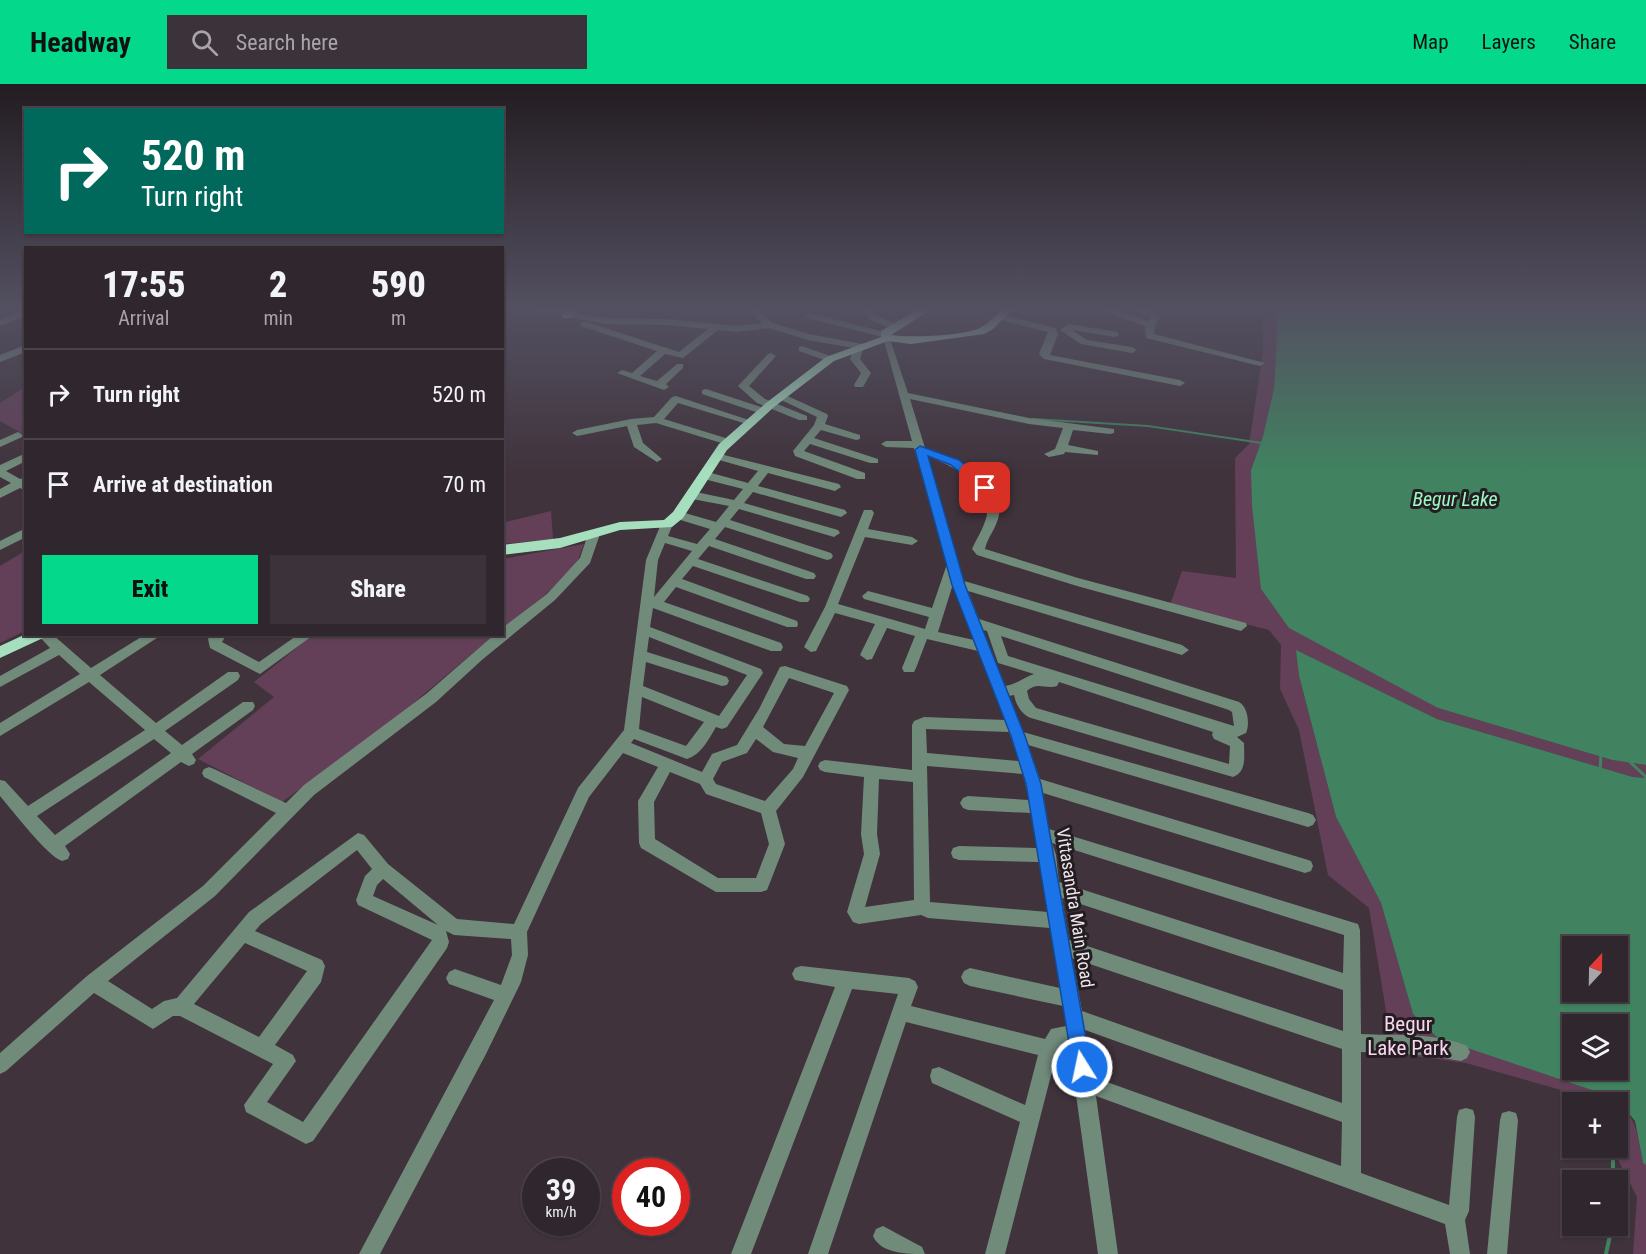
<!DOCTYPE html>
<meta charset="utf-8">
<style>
:root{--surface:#30262d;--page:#3c3239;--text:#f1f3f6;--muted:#a8a5aa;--line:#4b4349;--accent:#04d98b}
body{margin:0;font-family:"Roboto Condensed",sans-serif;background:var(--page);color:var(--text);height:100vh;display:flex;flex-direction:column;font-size:22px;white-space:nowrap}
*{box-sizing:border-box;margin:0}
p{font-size:20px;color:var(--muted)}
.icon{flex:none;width:33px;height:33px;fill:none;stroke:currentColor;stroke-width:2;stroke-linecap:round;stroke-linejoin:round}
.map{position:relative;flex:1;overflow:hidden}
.details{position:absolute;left:24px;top:162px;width:480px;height:390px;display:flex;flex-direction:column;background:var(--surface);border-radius:0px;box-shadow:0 2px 4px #0004,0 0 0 2px var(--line)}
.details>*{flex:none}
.guide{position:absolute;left:24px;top:24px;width:480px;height:126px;border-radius:0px;box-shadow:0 2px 4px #0004,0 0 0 2px var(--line);background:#00695c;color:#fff;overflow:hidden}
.needle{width:39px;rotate:22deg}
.fabs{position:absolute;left:1562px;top:852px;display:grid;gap:12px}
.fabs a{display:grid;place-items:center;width:66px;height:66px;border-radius:0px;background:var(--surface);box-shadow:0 2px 4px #0004,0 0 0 2px var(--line);font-size:30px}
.speed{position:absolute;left:522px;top:1074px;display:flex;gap:12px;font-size:30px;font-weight:700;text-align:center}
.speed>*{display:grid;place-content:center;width:78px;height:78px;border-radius:50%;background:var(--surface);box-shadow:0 2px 4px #0004,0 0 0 2px var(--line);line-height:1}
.speed small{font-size:15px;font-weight:400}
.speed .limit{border:9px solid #d22;background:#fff;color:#111}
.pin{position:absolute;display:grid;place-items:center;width:51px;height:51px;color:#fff;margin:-26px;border-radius:12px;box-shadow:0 3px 9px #0006}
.me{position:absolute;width:66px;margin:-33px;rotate:350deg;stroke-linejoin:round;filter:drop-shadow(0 0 4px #0008)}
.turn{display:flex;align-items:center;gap:21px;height:126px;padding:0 18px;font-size:27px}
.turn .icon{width:78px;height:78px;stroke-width:2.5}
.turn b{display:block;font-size:42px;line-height:51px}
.eta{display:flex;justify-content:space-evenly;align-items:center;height:102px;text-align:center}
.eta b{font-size:36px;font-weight:800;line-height:42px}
.cta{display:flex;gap:12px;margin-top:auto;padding:12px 18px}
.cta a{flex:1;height:69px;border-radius:0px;background:var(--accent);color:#111;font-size:24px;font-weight:800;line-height:69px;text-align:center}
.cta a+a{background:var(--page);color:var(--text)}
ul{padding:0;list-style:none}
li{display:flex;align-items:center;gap:18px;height:90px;padding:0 18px;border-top:2px solid var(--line)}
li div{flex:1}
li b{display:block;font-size:22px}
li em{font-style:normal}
header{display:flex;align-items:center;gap:36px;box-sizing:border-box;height:84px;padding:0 30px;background:var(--accent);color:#111}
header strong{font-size:28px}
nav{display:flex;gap:33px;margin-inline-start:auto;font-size:21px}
.search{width:420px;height:54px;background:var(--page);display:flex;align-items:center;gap:15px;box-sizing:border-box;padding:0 21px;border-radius:0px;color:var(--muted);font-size:22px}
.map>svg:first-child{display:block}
.green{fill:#634058}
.water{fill:#418260;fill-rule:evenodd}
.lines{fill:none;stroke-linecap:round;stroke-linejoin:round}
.stream-far2{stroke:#418260;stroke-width:2}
.stream-far1{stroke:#418260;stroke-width:3}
.stream{stroke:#418260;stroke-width:4}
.minor{fill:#718b7b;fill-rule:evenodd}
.major{fill:#a6dfbe;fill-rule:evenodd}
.route{fill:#1a73e8;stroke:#114b97;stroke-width:1.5}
.labels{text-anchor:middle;stroke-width:6;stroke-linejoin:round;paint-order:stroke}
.street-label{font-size:18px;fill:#ede5ea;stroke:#231d21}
.water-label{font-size:20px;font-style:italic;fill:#9af9c4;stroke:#231d21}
.near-park-label{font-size:21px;fill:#f9d7ec;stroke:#231d21}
</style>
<header>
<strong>Headway</strong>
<div class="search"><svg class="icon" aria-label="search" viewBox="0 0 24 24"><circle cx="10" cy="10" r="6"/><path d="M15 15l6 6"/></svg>Search here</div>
<nav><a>Map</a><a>Layers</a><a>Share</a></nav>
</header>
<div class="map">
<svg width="1646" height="1170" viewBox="0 0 1646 1170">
<rect width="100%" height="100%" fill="#40333c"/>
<g class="green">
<path d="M1258,223H1272L1278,236L1274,304L1263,352L1251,386L1438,624L1612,676L1646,681V694L1633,693L1437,635L1297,567L1299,592L1336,733L1381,819L1413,930L1595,1007C1637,1029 1634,1034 1643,1078L1646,1081V1170H1633L1637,1113L1612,1064H1617V1018H1584L1561,1006L1466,979L1393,969L1369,824L1328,791L1299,646L1280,605L1281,561L1269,546L1170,521L1182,487L1236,494L1235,374L1249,360L1263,268V233Z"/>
<path d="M25,303V351L0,337V319Z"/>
<path d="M551,427L553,455L503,460L502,439Z"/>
<path d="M584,460L576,481L545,511L503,544V475Z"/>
<path d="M25,467V547L0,559V482Z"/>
<path d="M313,551H494L391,638L282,718L198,675L274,613L254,598Z"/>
</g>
<g class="water">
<path d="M1272,223H1646V681L1612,676L1438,624L1289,544L1261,505L1252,422L1251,386L1263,352L1274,304L1278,236Z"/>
<path d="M1296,566L1437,635L1633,693L1646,694V1081L1643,1079L1635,1037L1621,1020L1595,1007L1438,954L1413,930L1381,819L1336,733L1299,592ZM1572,862H1617V908H1572ZM1572,940H1617V986H1572Z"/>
</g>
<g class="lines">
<path class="stream-far2" d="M1033,335L1148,342L1262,359"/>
<g class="stream-far1">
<path d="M1630,678L1646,693"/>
<path d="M1600,687L1601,670"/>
</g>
<g class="stream">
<path d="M1613,1064V1096"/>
<path d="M1606,1170L1612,1142"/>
</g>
<g class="minor">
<path d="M514,223H538L606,234L666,235L736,242L762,239L746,223H756L772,239L809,250L862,260L864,262L860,275L871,289L863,303H855L854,301L861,289L850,275L854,264L808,256L769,244L736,248L718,246L683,274L665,270L640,292L657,297L677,280H683V284L666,300L669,303L664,306L617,289L622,286L632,289L657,267L581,242V238H587L679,268L708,245L666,241L606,240Z"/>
<path d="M861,223H870L877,232L901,242L896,245C881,241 868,238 861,223Z"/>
<path d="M997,223H1013L1014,225L1009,228Z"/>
<path d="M1090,223H1105L1148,237L1151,232L1121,223H1138L1159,229L1161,231L1155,241L1154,250L1265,279L1260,282L1146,254L1145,242Z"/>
<path d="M26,224V231L0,242V236Z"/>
<path d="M810,229L888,249L908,309L1029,334L1114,345V349L1110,350L1073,346L1068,361L1098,367V371L1065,368L1064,370L1049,373L1044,370L1055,365L1063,344L1029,340L910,315L925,364C952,374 1005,393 999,431C997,443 987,454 985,465L1078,494L1246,539L1247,542L1241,547L1077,502L977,471L972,465C977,454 985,442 987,430C992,398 951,382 927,372L964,497L1182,561L1189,566L1182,571L968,507L979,535L1239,618C1248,623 1250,640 1246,649L1237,653L1244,659C1244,672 1247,688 1233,693L1031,634C1022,631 1016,621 1014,611L1009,612L1023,648L1308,729L1313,731L1316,736L1313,741L1308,743L1028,661L1040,695L1305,775L1311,777L1313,782L1311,787L1305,789L1043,709L1049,745L1358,840L1360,846L1361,950C1395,952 1435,948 1467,962L1470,968L1467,974L1461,977L1425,971L1361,968V1089L1449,1121L1457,1033L1459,1026L1466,1024L1473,1026L1475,1033L1469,1127L1465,1136L1470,1170H1450L1445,1140L1096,1012L1118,1170H1098L1069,960H1062L1057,968L1005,1170H985L1020,1038L932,999L930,992L932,985L939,983L1025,1021L1038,971L906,938L828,1170H808L898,910L852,905L751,1170H731L835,903L795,896L792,890L795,884L801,882L909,894L915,897L918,903L911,922L1045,955L1051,945L1066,942L1063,922L970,902L964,899L961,893L964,887L970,884L1060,904L1050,844L928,834L921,831L859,840L853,838L847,828L864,770L861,750L864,693L825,688L820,686L818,682L820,678L825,676L912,686V641L914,637L924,633L1005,636L978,567L927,555L916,584L914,588H904L902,584L915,552L887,544L872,575L867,576L860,571L875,540L835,529L816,567L811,568L804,563L825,523L864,426H872L874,429L868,445L912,453L918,457L912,461L865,453L838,520L925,545L929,533L864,515L862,512L868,507L932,524L947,480L914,364L886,363L881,360L886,357H912L883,253L807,234L805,232ZM953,500L974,556L938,548ZM983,546L987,547L998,579L1034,590C1023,594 1017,600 1005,602ZM1001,552L1229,626L1232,628L1234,642L1008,572ZM1059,598L1213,648L1212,651L1214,655L1230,662L1229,680L1036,624L1029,615L1027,607C1038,597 1045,606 1057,602ZM926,645L1009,648L1019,677L927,669ZM927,682L1023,690L1029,716L968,712L963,714L960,719L963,724L968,726L1031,729L1037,764L959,762L953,764L951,769L953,774L959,776L1039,778L1048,828L930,818ZM879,695L913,698L914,816L865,823L880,770L877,750ZM1052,759L1344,851L1343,889L1059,798L1056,771ZM1062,814L1343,906V947L1069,856ZM1072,874L1342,965V1019L1082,927ZM1085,946L1342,1038L1341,1082L1093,993Z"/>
<path d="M999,230L1056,244L1058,250L1050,271L1180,296L1185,299L1180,302L1044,275L1039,270L1048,248L996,235V231Z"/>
<path d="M1068,240L1118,248V252L1115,253L1072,246L1087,256L1132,263L1137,266L1132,269L1081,260L1060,246Z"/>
<path d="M26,261V268L0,278V271Z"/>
<path d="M802,262L833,273L835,275L830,278L799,267V263Z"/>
<path d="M771,269L776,272L749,302L765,315L807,332V336H799L757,319L738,302L768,270Z"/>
<path d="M706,305L767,325L768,327L763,330L759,329L702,310V306Z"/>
<path d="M781,309L827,330L828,332L825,340L860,351V355L856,356L821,346L814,354L878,375V379H870L810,360L804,367L865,389V395H857L795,372L793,367L814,341L817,333L777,314L776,312Z"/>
<path d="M676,312L755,338L750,341L678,319L664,335L732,356L733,358L728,361L656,339L637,341L643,359L662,375L657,378L634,363L627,342L577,352L572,349L577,346L631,335L654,333L672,313Z"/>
<path d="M18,348L23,351L22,353L0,363V356Z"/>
<path d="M26,369V377L6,387L20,395L26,393V407L20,404L0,414V405L11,399L0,393V381Z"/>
<path d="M716,369L839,400L841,403L835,407L768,389L758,402L845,426L847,429L841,433L753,408L744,419L838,446L840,449L834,453L739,425L730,436L831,469L833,472L831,475L827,476L725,443L715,455L814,489L816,492L814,495H806L709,462L698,475L808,512L810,515L808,518H800L693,482L682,495L797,537L798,540L797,543H787L676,503L664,518L781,559L783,563L781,567H771L653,524L650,543L761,585L763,589L727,643L722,645L716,643C708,656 702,670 687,675L634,655L631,659L702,688L712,670L737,661L759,625L780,583L785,582L847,602L849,606L803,693L776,727L785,760L769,801L767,806L761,808H716L641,764L639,759L638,717L658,683L623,669L589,713L527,848L528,871L521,898L486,970L380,1170H359L494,916L449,900L446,894L449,888L455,885L501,901L512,871L511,855L454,851L446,847L449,858L447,864L313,1057L306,1060L246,1028L244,1021L273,980L180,932H173L153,945L94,909L6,987L0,990V969L87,892L203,802L276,729L204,693L202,689L204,685L209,683L214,685L286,719L304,701L426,610L495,550H502V544L547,510L580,474L588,450L594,446L600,450L590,479L555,516L483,575L436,618L314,711L215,812L108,897L152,925L164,917L177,914L249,828L358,749L364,751L388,780L457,835L514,840L578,704L624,646L646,476L661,440L667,436L671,437L673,440L668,452L697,460L710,445L674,434L672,431L674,428L678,427L716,438L729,422L687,414V408L691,407L734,416L743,405L700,394V388L704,387L748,399L758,387L712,374L711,372ZM665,459L692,467L654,513L658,476ZM649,553L747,591L719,632L643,602L646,578L722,602L727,601L729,597L727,593L647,568ZM789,594L834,609L805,662L784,660L763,643ZM642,613L704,638L686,662L639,645ZM756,655L773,668L798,674L793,685L765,717L716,700L713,695L722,678L747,669ZM670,688L700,700L706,710L761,729L769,760L756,794H718L655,755L654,718ZM357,766L372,785L365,792L356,816L358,821L432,856L303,1038L267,1018L296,977L293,971L275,961L321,898L325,882L322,876L255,847L261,840ZM383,795L438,841L373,812L377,801ZM245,859L307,887L259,953L194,920Z"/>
<path d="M26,444V453L0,466V457Z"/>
<path d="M37,550H52L91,584L146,550H163L100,591L156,639L228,588H238L240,592L238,596L165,647L182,661L243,618H253L255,622L253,626L192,670L196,676L194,680L189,682L181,678L65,762L70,770L68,775L62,777C47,772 13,727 0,712V696L5,697L28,722L145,646L89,598L0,652V639L80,590L59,571L0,603V592L50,564ZM154,655L171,669L55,751L37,732Z"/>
<path d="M212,550H227L222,558L259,578L299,550H315L260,590L210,564L208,555Z"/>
<path d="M1509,1027L1516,1029L1518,1036L1507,1170H1487L1500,1036L1502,1029Z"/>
<path d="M883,1142L922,1163L925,1170C907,1170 881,1170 873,1152L876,1145Z"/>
</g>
<g class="major">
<path d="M570,223H582L571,234H563L562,232Z"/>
<path d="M922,223H935L891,251C911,254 962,252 980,244C994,237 998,223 1015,223L993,245L984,250L911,260L888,257L834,277L774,323L727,366L683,434L672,443L620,446L560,464L502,471V461L560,454L620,438L664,436L673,428L719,360L766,319L826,273L881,253V247Z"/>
<path d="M26,550H45L43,554L0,574V562Z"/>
</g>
</g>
<linearGradient id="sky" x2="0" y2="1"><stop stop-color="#231c21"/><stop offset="0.58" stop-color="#535061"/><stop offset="1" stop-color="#535061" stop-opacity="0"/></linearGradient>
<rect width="1646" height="387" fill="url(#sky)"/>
<path class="route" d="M920,362L959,376L991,404L989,406H981L951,381L928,372L965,501L1025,652L1041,700L1091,983L1089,989L1082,992L1076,989L1073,983L1026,700L1011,652L952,501L915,366Z"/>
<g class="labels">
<g class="street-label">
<text transform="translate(1075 824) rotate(81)" y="6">Vittasandra Main Road</text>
</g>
<g class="water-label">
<text x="1455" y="422">Begur Lake</text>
</g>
<g class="near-park-label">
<text x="1408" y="947">Begur<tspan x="1408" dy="24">Lake Park</tspan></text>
</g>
</g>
</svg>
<div class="fabs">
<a><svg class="needle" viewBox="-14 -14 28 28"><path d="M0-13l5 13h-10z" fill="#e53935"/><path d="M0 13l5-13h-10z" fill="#a8a5aa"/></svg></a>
<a><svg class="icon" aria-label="layers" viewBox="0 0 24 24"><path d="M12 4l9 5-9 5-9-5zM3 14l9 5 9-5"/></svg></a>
<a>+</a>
<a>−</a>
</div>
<div class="speed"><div>39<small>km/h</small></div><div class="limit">40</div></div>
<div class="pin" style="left:985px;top:404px;background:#d93025"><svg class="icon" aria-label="arrive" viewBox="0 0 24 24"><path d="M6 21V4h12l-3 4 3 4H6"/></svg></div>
<svg class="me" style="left:1082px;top:983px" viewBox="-20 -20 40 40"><circle r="17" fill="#1a73e8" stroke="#fff" stroke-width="3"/><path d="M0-11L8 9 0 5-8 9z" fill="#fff"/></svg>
<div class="guide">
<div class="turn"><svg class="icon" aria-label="right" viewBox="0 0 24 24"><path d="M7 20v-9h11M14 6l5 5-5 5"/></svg><div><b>520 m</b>Turn right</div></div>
</div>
<section class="details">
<div class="eta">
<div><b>17:55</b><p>Arrival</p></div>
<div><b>2</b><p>min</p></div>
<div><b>590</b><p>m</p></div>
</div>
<ul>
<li><svg class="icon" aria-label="right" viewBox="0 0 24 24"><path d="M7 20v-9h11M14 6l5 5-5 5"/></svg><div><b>Turn right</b></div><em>520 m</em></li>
<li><svg class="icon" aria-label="arrive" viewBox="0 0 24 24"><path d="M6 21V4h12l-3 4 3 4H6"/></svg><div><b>Arrive at destination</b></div><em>70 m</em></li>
</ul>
<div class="cta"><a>Exit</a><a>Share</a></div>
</section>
</div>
